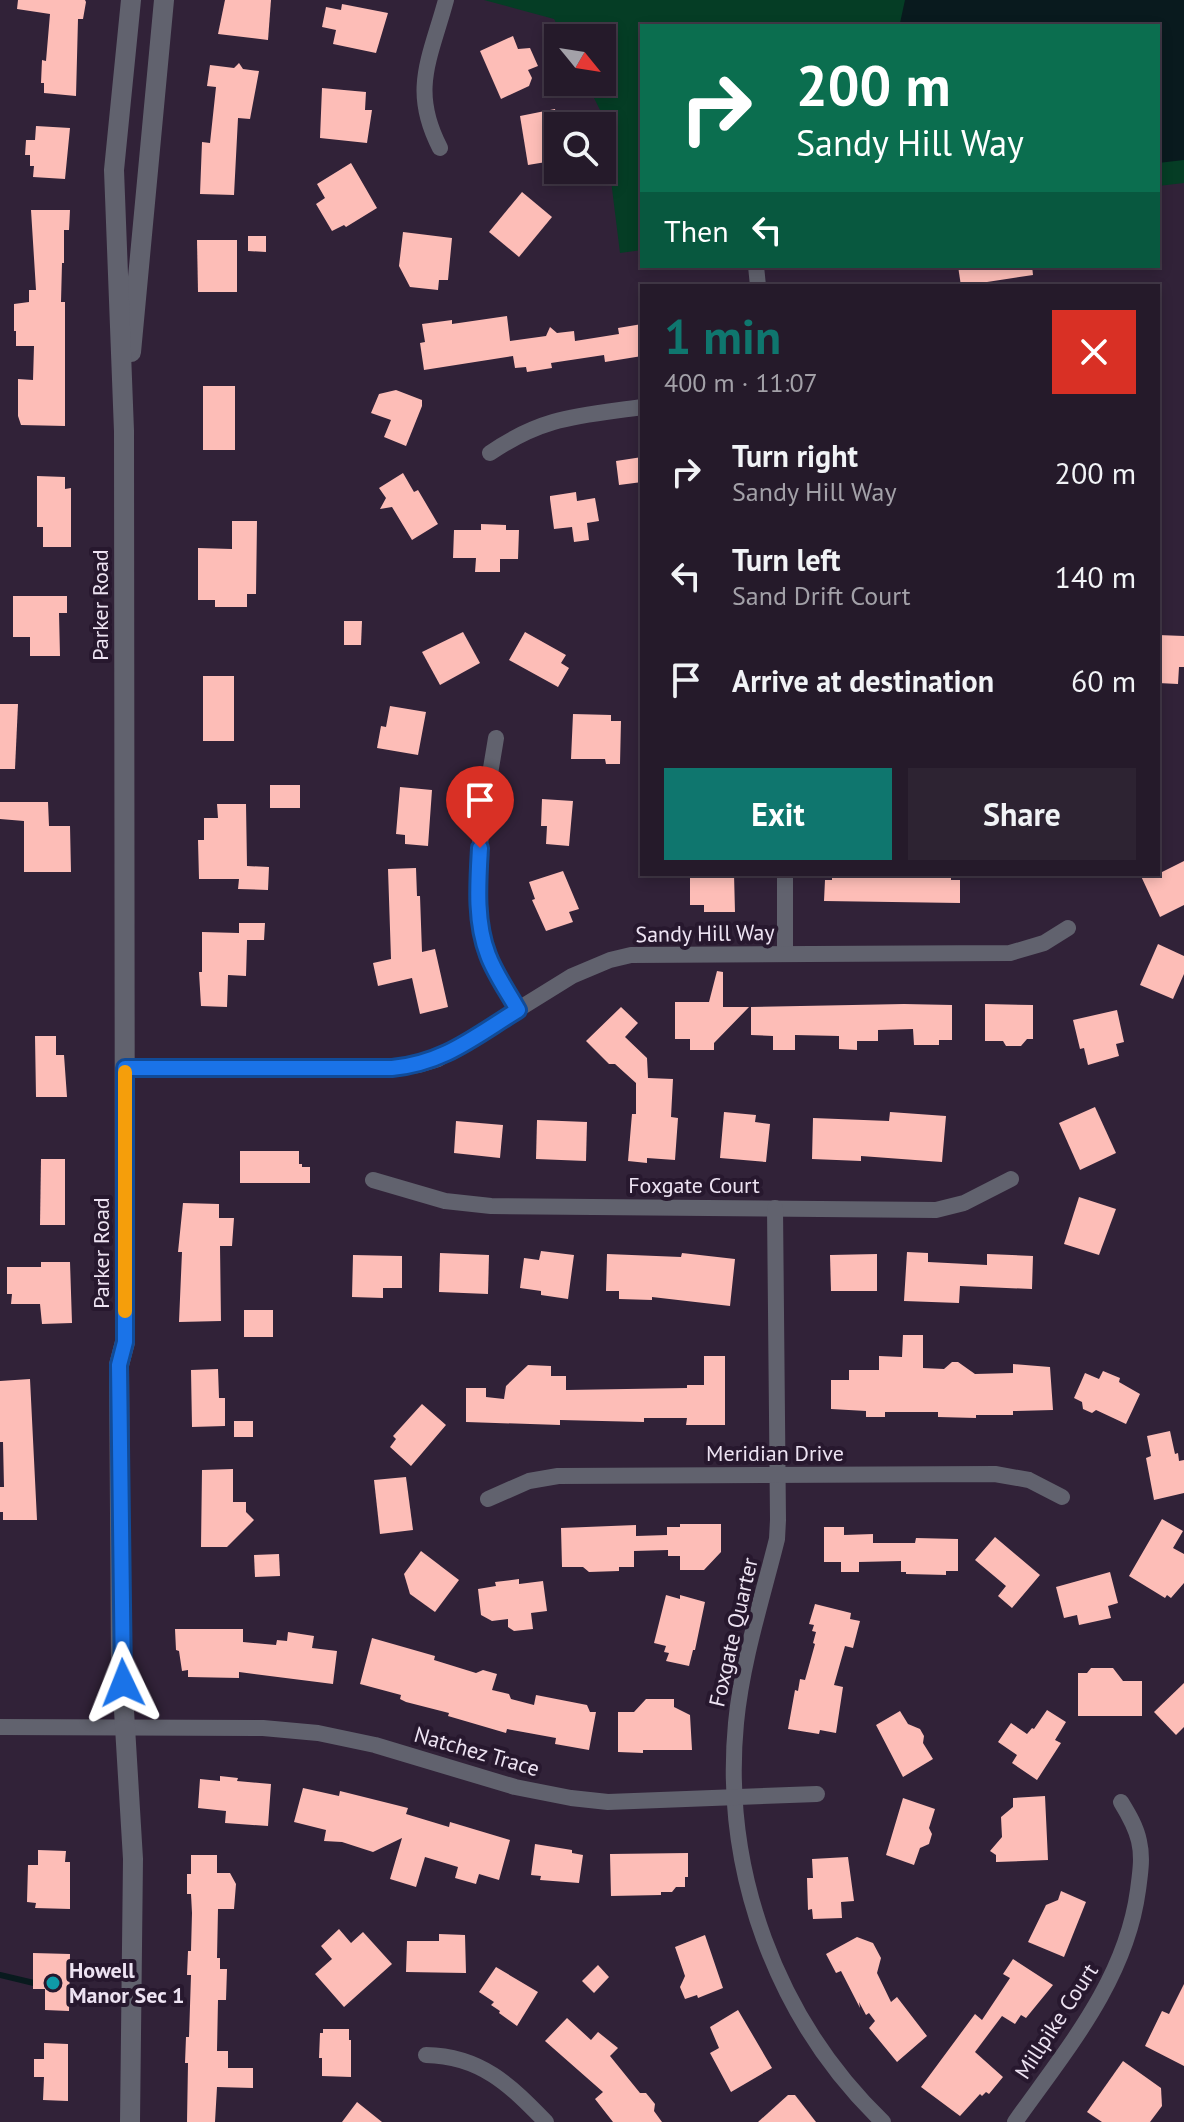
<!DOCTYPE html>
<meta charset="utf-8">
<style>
:root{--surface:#251a2a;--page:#2d2332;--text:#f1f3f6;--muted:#a3a1a8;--line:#423847;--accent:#0f766e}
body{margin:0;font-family:"PT Sans",sans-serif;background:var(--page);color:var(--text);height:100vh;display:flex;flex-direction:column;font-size:30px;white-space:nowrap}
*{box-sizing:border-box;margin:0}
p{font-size:26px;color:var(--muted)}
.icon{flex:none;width:44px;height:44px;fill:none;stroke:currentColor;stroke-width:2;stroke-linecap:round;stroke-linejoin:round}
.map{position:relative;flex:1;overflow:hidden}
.details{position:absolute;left:640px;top:284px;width:520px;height:592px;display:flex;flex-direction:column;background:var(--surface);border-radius:0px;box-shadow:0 4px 12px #0003,0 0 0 2px var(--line)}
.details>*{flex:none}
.top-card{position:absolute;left:640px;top:24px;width:520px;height:244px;border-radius:0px;box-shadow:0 4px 12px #0003,0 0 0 2px var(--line);background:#0b6e4f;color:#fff;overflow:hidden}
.needle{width:52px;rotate:120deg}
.controls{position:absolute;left:544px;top:24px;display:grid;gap:16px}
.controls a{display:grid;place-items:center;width:72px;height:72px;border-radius:0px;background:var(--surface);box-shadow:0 4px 12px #0003,0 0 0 2px var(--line);font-size:40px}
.pin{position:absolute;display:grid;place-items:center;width:68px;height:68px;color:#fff;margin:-82px -34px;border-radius:50% 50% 50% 0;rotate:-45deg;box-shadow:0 0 8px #0007}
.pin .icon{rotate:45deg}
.me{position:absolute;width:88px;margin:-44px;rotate:358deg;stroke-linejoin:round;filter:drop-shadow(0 0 6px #0008)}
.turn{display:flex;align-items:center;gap:28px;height:168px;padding:0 24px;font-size:36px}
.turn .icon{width:104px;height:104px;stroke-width:2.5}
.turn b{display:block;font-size:56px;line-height:68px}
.then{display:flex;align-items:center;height:76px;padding:0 24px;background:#0003;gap:16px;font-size:30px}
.round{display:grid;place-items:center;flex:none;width:84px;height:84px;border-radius:0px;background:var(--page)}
.summary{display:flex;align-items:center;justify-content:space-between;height:136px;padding:0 24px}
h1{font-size:48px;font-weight:700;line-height:60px;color:var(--accent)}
.primary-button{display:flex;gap:16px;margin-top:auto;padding:16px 24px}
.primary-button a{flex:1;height:92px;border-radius:0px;background:var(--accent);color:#fff;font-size:32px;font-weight:700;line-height:92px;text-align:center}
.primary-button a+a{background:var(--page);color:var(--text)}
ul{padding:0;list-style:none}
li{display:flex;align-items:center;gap:24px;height:104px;padding:0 24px}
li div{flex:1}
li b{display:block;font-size:30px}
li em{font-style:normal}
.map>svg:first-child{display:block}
.green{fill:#053d25}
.water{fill:#091a1e}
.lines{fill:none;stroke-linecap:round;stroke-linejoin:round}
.stream{stroke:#091a1e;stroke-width:6}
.building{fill:#fdbdb7}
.minor{stroke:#61626e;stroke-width:16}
.tertiary{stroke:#61626e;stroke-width:20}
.route-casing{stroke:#114b97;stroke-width:20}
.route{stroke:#1a73e8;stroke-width:14}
.slow{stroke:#f59e0b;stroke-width:14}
.culture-dot{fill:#0f9aa8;stroke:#27182e;stroke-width:3}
.labels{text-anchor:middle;stroke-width:8;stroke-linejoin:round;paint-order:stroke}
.street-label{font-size:22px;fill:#ede3f2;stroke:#27182e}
.poi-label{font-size:22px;font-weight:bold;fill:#ede3f2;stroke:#27182e;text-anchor:start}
</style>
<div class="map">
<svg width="1184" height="2122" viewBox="0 0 1184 2122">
<rect width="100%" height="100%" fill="#312238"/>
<path class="green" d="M484,0H1184V183L1158,186V26H642V250L620,253L603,116L586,82H602V38H564L554,19Z"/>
<path class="water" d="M905,0H1184V160L1158,163V26H896L900,23Z"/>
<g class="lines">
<g class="stream">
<path d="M0,1975L38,1984"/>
<path d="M64,1991L95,1999"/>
</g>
</g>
<g class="building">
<path d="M18,0H85L86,2L83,19H78L76,96L44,93V83H41L42,60L46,61L50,14L17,9Z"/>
<path d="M225,0H271L268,40L218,34Z"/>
<path d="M342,4L388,13L376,53L333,44L336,30L322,27L326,7L341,10Z"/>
<path d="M513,36L518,49L530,48L538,66L528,70L532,78L529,86L501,99L480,51Z"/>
<path d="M239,63L243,69L259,71L250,119L238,118L234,195L200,194L202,142L210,143L216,87L207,86L210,65L234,68Z"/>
<path d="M322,88L366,92L365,110H372L367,143L320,138Z"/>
<path d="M555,109L558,124V160L528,165L520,116Z"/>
<path d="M36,126L70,128L65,179L33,177L34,166H30V155H25L26,140H35Z"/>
<path d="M351,163L377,208L346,227L344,225L332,231L316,204L325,198L317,184Z"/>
<path d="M522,192L552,217L519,257L489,232Z"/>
<path d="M31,210H70L69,230H64V263H62L61,302H65V426L21,425L18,416V379L33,380L34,346H16V331H14V304L29,302V290H36Z"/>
<path d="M403,232L452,238L448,280H439L438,290L410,287L399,266Z"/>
<path d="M248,236H266V252L248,251Z"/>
<path d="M197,240H237V292H198Z"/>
<path d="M958,266H1032L1033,275L961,286Z"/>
<path d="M507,316L510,341L546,336L550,327L557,333L574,331L575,341L619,334L618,328L642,324V356L605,362L604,355L551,363L552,368L527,372L526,367L515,368L513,356L424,370L420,343L425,342L422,324L452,320V324Z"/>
<rect x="203" y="386" width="32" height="64"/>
<path d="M396,390L422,400V406L406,446L384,437L391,420L371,413L379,394Z"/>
<path d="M642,457V482L619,485L616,461Z"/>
<path d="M403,473L414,492L418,490L438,524L412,540L392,507L380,509L386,498L379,488Z"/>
<path d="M37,476L65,477V489L71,488V547H43V527H37Z"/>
<path d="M576,492L577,501L595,498L599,521L587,523L589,540L574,542L572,527L554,529L550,499V496Z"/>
<path d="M232,521H257L256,594H247V607H215V600H198V548L232,549Z"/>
<path d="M481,524L506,525V530H519L518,559H500V572H475L476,558H453L454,530H481Z"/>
<path d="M13,596H67V613H59L60,656H30V637H13Z"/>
<path d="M344,621H362L361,645H344Z"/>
<path d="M463,632L480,663L440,685L422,652Z"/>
<path d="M525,632L566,655L561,663L569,668L558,687L509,660Z"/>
<path d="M1158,635L1184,636V667H1179L1178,684L1158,683Z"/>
<rect x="203" y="676" width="31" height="65"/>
<path d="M0,704H18L15,769H0Z"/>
<path d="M390,706L426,712L418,755L377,748L381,726L386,727Z"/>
<path d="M573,714L611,715V721H621L620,764H606L605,759H571Z"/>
<rect x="270" y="785" width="30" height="23"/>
<path d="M400,787L432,790L428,846L405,844V835L396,834Z"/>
<path d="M542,799L573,801L569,846L546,844L547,826H541Z"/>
<path d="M0,802H48L49,826H70L71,872H24V821L0,819Z"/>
<path d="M217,804H246L247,866L269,867L268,890L238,889L239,879H199L198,840H204V818H218Z"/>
<path d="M1184,861V905L1160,917L1140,874H1158Z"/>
<path d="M416,868L417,896H420L422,952L435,949L448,1007L420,1014L412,978L378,986L373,963L391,959L388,869Z"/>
<path d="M563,871L579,909L569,912L573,922L546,931L532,900L535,899L529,882Z"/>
<path d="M690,874H734L735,912H704V905H690Z"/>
<path d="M832,874H951V880H960V903L824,901L825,880H832Z"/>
<path d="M239,923H265L264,940H247L246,976L228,975L227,1007L201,1006L199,972H202V932L239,933Z"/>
<path d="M1158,944L1184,956V974L1173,999L1140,985Z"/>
<path d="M717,971L723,972V1007H749L714,1043V1050H690V1039H675V1002H709Z"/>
<path d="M904,1004L952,1005V1040H939V1045H914L913,1029L878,1030V1041H857V1050L839,1049V1036L795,1035V1050H773V1036L751,1035V1007Z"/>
<path d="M985,1004L1033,1005V1039H1027L1021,1046H1006L1003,1041H985Z"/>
<path d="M621,1007L638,1023L625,1037L647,1058L648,1078L673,1079L671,1117L678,1118L675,1160L647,1158V1163L628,1161L632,1114H636V1083L615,1064H609L586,1041Z"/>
<path d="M1117,1010L1124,1042L1116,1044L1119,1056L1088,1065L1084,1048L1080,1049L1073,1020Z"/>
<path d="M35,1036H56V1055H64L67,1097H36Z"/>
<path d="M1095,1107L1116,1153L1080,1170L1059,1123Z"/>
<path d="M724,1112L756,1115L755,1122L770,1124L766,1162L720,1158Z"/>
<path d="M890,1112L946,1116L942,1162L861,1156V1161L812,1159L813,1118L889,1121Z"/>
<path d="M537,1120L587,1122L586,1161L536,1159Z"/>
<path d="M456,1121L503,1125L500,1158L454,1153Z"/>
<path d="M240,1151H299V1164H302V1167H310V1183H240Z"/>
<path d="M41,1159H65V1225H40Z"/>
<path d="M1079,1197L1116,1209L1099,1255L1064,1244Z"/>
<path d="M183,1203L219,1204V1218H234L232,1246H220L221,1321L179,1322L182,1252H178Z"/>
<path d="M541,1251L574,1255L568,1299L541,1295V1291L520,1288L524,1258L539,1260Z"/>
<path d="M907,1252L928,1253V1262L987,1265V1254L1033,1256L1032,1289L960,1286L959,1303L904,1301Z"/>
<path d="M440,1253L489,1255L488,1294L439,1292Z"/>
<path d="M682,1253L735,1259L730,1306L652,1297V1300L619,1299V1291H606L607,1254L681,1257Z"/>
<path d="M877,1254V1291H831L830,1255Z"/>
<path d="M353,1255L402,1256V1288H383V1298L352,1297Z"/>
<path d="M41,1262H70L72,1323L42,1324L40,1304H11L12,1294H7V1267H41Z"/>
<rect x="244" y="1310" width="29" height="27"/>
<path d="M903,1335H923V1368L944,1369L952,1362H958L975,1374L1013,1373V1364L1050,1367L1053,1410L1013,1411V1415H976V1418L938,1417V1412H885V1417H866V1411L831,1409V1380H849V1370H879V1356L902,1357Z"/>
<path d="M704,1356H725V1425H686L687,1418H644V1422L560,1420V1425L466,1422V1388H486V1397L504,1399L506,1386L528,1365L551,1366V1376H566V1390L687,1388V1385H704Z"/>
<path d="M218,1369L219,1398H225V1426L192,1427L191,1370Z"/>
<path d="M1103,1371L1120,1378L1119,1382L1140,1394L1126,1424L1096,1410L1092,1413L1083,1409L1082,1402L1074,1398L1085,1373L1099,1379Z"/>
<path d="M30,1379L37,1520H3V1512H0V1487H4L3,1442H0V1381Z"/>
<path d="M422,1404L446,1425L411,1466L390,1447L396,1439L393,1436Z"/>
<rect x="234" y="1421" width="19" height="16"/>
<path d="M1170,1431L1175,1454L1178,1453L1179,1461L1184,1460V1493L1154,1500L1146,1458L1151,1456L1147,1436Z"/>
<path d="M233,1469V1502H246V1512L254,1520L227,1547H201L202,1470Z"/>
<path d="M406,1477L413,1530L380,1534L374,1480Z"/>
<path d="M1162,1519L1183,1531L1173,1548L1184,1554V1583L1171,1598L1167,1595L1165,1598L1129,1576Z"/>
<path d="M680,1524H721V1552L704,1570H680V1556H668V1550L634,1551V1567H619V1571L589,1572L583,1567H562L561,1528L636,1525V1536L667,1535V1527H680Z"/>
<path d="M824,1527H844V1535L873,1534V1543H915L916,1538L958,1539V1571H946V1575L906,1574V1572H901V1561L859,1562V1572H841V1562H824Z"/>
<path d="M995,1537L1040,1575L1012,1608L998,1596L1006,1586L975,1560Z"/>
<path d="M421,1551L459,1580L435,1612L410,1594L404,1574Z"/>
<path d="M279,1554L280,1576L255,1577L254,1555Z"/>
<path d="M1110,1572L1118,1603L1108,1606L1111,1618L1079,1625L1077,1615L1064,1618L1056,1587Z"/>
<path d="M519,1579V1584L543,1581L547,1611L531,1613L533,1629L514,1631L508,1627V1619L492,1621L481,1615L478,1589L496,1586L495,1582Z"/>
<path d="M666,1595L680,1599V1595L705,1602L695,1650H693L689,1666L666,1661L669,1653L664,1652L666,1646L654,1643Z"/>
<path d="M815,1604L851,1613L850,1619L860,1621L853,1648L845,1646L834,1685L843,1687L836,1733L820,1730L819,1734L788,1729L795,1690L798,1691L800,1679L805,1680L815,1644L813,1643L816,1632L812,1631L814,1625L809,1624Z"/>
<path d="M175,1629H243V1642L276,1645L277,1640L287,1641L288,1632L314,1636L312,1648L337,1651L333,1684L239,1672V1678L188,1677V1670L182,1671L179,1651L176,1650Z"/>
<path d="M372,1638L435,1656L434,1660L476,1673L483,1670L497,1674L492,1690L509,1694L511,1699L534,1705L536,1695L587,1705L590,1712H596L589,1750L555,1744L556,1738L507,1729L506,1733L448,1716L449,1713L406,1702L400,1699L401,1695L360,1684Z"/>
<path d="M1091,1668H1113L1123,1681H1142V1716H1078V1673H1087Z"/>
<path d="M1184,1683V1727L1176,1735L1154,1712Z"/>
<path d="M646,1699H674V1707L690,1715L692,1750H643V1753L618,1752V1712H634Z"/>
<path d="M1047,1710L1066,1722L1055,1740L1061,1743L1037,1780L1012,1763L1017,1755L998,1742L1011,1723L1027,1734L1032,1728L1034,1729Z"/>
<path d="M900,1711L908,1724L920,1729L924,1736L923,1743L933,1759L903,1777L876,1725Z"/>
<path d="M220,1776L238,1778L237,1781L271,1784L268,1826L225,1823L226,1811L198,1808L200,1779L220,1781Z"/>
<path d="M303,1788L339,1796L340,1791L408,1808L406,1814L449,1827L450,1822L510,1840L499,1880L479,1874L476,1884L455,1878L458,1867L425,1857L416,1887L390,1879L402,1838L373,1852L342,1842L324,1841L326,1830L294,1822Z"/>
<path d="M1045,1796L1048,1860L996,1862V1855L990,1851L1002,1837L1001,1817L1013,1807V1798Z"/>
<path d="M903,1798L935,1809L929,1828L932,1834L929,1844L920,1848L914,1865L886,1855Z"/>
<path d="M535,1844L572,1850V1853L583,1855L579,1883L540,1880L541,1876L531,1875Z"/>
<path d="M38,1850L66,1851L65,1862H70V1909L35,1908L36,1903L27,1902L28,1865H38Z"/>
<path d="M688,1853V1877H685V1887H676L672,1892H661V1895L611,1896L610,1854Z"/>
<path d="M191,1855H217V1873H230L236,1884L234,1909H218L217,1958H220V1969H227L226,2000H218L217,2051H228V2068H253V2088L217,2087L215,2122H187L188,2063H185L186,2037H189L191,1975H187L188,1951H191L192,1913L191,1894H187V1874H191Z"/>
<path d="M848,1857L854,1901L841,1902L842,1918L813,1919L812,1909L808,1910L807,1878H813L812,1859Z"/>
<path d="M1061,1891L1086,1902L1064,1957L1028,1942L1046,1905L1058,1900Z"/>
<path d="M339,1929L351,1943L363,1932L392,1964L344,2007L315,1974L332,1959L321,1946Z"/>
<path d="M439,1934L465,1935L466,1973L406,1972L407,1941H439Z"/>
<path d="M705,1935L723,1988L698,1998L697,1995L685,1999L680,1987L685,1976L675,1947Z"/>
<path d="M857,1937L873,1943L881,1958L877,1973L891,2002L897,1997L927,2036L897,2062L869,2028L875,2021L869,2013L866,2015L859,2002L860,2008L841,1971L836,1973L826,1954Z"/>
<path d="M33,1953L70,1954L69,2011L45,2010V1989H33Z"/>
<path d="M1013,1959L1053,1985L1026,2018L1021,2015L1015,2024L1002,2016L975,2052L1003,2077L989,2094L986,2092L982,2096L980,2094L960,2116L921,2087L975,2014L982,2020L1010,1978L1003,1974Z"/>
<path d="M598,1965L609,1977L594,1993L582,1981Z"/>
<path d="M496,1967L538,1992L517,2026L499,2013L500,2011L491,2005L494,2002L479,1992Z"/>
<path d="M1184,1984V2066L1145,2046L1162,2011L1169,2014Z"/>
<path d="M738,2010L772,2068L731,2092L710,2053L719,2048L710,2027Z"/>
<path d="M567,2018L591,2040L598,2032L618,2048L610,2056L640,2093H646L655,2104L654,2111L662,2122H613L595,2099L603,2092L545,2041Z"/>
<path d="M323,2029H349V2040H351V2077L322,2076V2058H319L320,2033H323Z"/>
<path d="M44,2043L68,2044V2101L43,2100L44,2077H34V2059H44Z"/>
<path d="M1123,2061L1161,2088L1162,2106L1150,2122H1102L1087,2112Z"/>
<path d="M788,2095H795L816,2122H758Z"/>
<path d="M357,2102L382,2122H342Z"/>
</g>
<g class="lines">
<g class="minor">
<path d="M440,148C410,90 430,59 446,0"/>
<path d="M756,266L758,286"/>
<path d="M490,453C544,416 579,416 642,407"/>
<path d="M496,738C486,801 465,895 488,955C495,975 508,992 518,1010"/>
<path d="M785,954V874"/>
<path d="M125,1068H392L418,1065L438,1059L572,976L610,960L631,955L1010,953L1044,943L1068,928"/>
<path d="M373,1180L445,1201L491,1206L936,1210L964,1203L1011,1179"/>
<path d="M775,1208L778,1520L777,1539C762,1599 742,1661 736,1723C722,1870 776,2019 883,2122"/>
<path d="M488,1499L529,1481L558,1476L995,1474L1029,1480L1062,1497"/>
<path d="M0,1727L263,1728L318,1733L375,1745L515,1787L571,1798L608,1802L817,1794"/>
<path d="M426,2055C481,2056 510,2085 546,2122"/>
<path d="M1015,2122C1066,2050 1126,1980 1138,1890C1140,1874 1143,1858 1139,1841C1136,1827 1129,1815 1121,1802"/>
</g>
<g class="tertiary">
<path d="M131,352L164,0"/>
<path d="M130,2122L133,1859L121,1661L119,1365L125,1342L124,431L114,170L131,0"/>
</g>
</g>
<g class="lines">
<defs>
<path id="route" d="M123,1683L119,1365L125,1342V1068H392C444,1063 474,1037 518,1010C508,992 495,974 488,955C475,922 478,883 480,848"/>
</defs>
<use href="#route" class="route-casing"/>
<use href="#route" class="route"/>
<path class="slow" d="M125,1072V1311"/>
</g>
<circle class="culture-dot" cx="53" cy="1983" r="8"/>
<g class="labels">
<g class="street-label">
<text transform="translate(100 605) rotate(-90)" y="8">Parker Road</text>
<text transform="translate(705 933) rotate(-1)" y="8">Sandy Hill Way</text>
<text x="694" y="1193">Foxgate Court</text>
<text transform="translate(101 1253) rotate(-90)" y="8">Parker Road</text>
<text x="775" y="1461">Meridian Drive</text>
<text transform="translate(733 1632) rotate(-77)" y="8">Foxgate Quarter</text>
<text transform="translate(477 1751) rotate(16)" y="8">Natchez Trace</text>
<text transform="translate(1056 2021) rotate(-57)" y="8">Millpike Court</text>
</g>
<g class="poi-label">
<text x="69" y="1978">Howell<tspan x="69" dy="25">Manor Sec 1</tspan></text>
</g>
</g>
</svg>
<div class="controls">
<a><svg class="needle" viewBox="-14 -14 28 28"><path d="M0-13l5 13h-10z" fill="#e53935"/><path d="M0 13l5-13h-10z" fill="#a3a1a8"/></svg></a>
<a><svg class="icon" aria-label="search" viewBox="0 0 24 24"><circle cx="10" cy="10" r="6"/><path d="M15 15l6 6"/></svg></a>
</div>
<div class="pin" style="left:480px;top:848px;background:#d93025"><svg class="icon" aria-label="arrive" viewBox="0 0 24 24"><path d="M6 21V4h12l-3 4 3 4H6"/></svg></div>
<svg class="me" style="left:123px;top:1683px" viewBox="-20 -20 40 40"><path d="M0-17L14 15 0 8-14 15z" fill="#1a73e8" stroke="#fff" stroke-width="4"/></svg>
<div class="top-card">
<div class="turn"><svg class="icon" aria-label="right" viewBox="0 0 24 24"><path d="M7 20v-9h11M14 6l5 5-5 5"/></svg><div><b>200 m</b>Sandy Hill Way</div></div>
<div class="then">Then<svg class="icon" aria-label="left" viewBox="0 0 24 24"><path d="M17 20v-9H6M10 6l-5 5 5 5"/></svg></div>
</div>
<section class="details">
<div class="summary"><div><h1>1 min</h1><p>400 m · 11:07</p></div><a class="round" style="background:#d93025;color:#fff"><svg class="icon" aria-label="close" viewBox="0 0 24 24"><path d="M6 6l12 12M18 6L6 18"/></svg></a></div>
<ul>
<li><svg class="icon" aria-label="right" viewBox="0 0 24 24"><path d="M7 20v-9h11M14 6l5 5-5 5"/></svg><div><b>Turn right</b><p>Sandy Hill Way</p></div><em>200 m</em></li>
<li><svg class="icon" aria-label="left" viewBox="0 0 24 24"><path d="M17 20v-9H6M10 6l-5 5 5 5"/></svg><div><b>Turn left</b><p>Sand Drift Court</p></div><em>140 m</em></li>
<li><svg class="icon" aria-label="arrive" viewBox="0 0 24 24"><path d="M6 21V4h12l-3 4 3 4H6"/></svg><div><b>Arrive at destination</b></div><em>60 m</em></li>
</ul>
<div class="primary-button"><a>Exit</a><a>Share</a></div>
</section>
</div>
